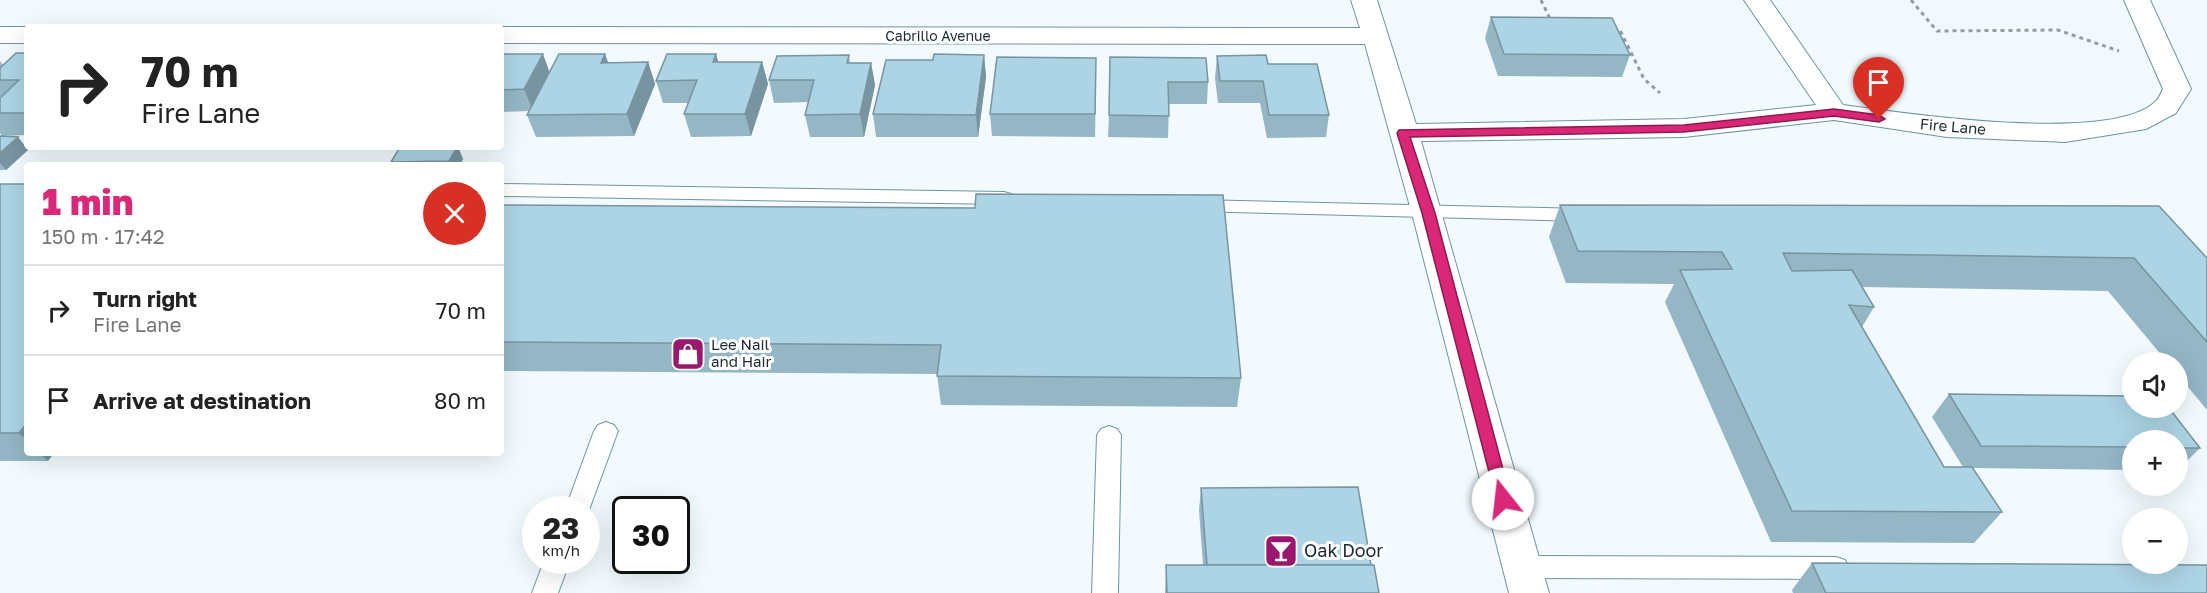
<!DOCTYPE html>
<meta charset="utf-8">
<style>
:root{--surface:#fff;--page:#f2f2f2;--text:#222;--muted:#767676;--line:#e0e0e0;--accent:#db2777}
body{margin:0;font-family:"Golos Text",sans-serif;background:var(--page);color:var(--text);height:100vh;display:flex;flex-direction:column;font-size:22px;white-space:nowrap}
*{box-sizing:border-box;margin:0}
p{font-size:20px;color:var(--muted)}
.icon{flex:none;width:33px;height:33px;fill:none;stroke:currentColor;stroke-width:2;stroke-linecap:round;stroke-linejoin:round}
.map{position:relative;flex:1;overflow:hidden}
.details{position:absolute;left:24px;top:162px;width:480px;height:294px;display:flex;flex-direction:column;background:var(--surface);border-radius:6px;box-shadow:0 6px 24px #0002}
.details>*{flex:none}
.banner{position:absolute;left:24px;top:24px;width:480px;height:126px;border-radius:6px;box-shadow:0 6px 24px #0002;background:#fff;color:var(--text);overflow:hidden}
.buttons{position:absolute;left:2122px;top:352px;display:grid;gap:12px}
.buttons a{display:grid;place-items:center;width:66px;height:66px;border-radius:50%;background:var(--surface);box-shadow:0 6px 24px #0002;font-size:30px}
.speed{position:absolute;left:522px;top:496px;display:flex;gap:12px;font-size:30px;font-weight:700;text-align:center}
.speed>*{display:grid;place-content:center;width:78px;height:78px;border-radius:50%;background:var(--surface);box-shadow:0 6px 24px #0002;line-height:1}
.speed small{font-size:15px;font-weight:400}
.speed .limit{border:3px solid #111;border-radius:9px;background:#fff;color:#111}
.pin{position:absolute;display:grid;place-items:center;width:51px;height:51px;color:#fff;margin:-62px -26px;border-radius:50% 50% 50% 0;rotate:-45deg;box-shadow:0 0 6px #0007}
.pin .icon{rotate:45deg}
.me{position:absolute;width:66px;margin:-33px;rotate:344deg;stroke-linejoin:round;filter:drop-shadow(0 0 4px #0008)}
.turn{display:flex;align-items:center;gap:21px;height:126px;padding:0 18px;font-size:27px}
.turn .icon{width:78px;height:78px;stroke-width:2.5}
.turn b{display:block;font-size:42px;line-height:51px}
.round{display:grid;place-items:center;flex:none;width:63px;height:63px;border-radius:32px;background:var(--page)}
.overview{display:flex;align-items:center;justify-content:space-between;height:102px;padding:0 18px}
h1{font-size:36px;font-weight:800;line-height:45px;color:var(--accent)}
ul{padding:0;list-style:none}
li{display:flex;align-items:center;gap:18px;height:90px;padding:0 18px;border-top:2px solid var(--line)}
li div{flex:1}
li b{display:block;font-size:22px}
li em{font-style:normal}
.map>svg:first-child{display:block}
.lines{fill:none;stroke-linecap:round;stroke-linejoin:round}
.lane-casing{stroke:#6e94a4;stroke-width:2}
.street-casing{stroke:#6e94a4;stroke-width:2}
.path{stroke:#929ea3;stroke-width:3;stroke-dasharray:4 4;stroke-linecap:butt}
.lane{fill:#fff;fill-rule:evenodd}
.street{fill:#fff;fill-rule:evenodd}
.wall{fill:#94b6c5}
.shaded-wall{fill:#7894a0}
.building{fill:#acd4e5;stroke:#7894a0;stroke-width:1.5}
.route{fill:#db2777;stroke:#8e194d;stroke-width:1.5}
.labels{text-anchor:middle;stroke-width:6;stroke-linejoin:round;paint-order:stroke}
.far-street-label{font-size:14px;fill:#1b2b31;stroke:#fff}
.street-label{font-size:15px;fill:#1b2b31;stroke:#fff}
.poi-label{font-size:15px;fill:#1b2b31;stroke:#fff;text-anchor:start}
.near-poi-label{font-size:18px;fill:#1b2b31;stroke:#fff;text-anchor:start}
</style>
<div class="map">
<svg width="2207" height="593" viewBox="0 0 2207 593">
<rect width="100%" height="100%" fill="#f2fafe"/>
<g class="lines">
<defs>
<g id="lane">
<path d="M501,184L1004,192L1011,194L1014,198L1011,202L1004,204L501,196Z"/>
<path d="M1197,200L1583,209L1590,210L1593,215L1590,220L1583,221L1190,211L1187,206L1190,201Z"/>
<path d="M606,422L614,425L618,431L589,510L586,516V510H565L594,431L598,425Z"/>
<path d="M1109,426L1117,429L1121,435L1118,593H1092L1097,435L1101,429Z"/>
<path d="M1522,556L1836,557L1845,560L1849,568L1845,576L1836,579L1522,578L1513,575L1509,567L1513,559Z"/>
<path d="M544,561H570L558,593H532Z"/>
</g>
<g id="street">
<path d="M1351,0H1377L1416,124L1684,119L1816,105L1744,0H1770L1843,105C1904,113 2113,145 2156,101C2159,98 2161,93 2163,89L2124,0H2150L2191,89L2176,113L2146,129L2065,142L1947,137L1834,120L1684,137L1421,141L1549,593H1509L1414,221L1365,44L501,43V27L1360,28Z"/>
<rect x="0" y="27" width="27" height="16"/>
</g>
</defs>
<use href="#lane" class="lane-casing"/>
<use href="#street" class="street-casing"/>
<g class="path">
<path d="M1541,0L1551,21"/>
<path d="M1911,0L1937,31L2058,30L2119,51"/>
<path d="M1613,30H1620L1644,79L1660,93"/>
</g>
<use href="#lane" class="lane"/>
<use href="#street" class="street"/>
</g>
<g class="wall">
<path d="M1491,17L1630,55L1622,77L1498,76L1485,38Z"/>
<path d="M27,53V135L2,136L0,133V98L1,97L0,96V61L3,65Z"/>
<path d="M501,54L550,72L605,54L608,63L648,62L655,84L634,136L536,137L527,115L529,111L501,112Z"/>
<path d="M716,54L718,62H762L768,84L751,136L691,137L684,114L689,103H663L656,81Z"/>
<path d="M849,55L850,63H871L875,85L864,137H810L805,115L809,102L774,103L769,80Z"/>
<path d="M984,55L986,77L978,137H876L873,114L933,60Z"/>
<path d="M1217,56L1268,64L1329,115L1326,137L1267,138L1260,103H1218L1215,78Z"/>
<path d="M1206,58L1208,82L1207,104H1169L1168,138L1108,137L1109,115Z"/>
<path d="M1096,80L1095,137L992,136L990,114Z"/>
<path d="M0,136L18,137L28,150L6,170H0Z"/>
<path d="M400,147H458L463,159L460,165H392L391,162Z"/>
<path d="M0,184H27V453H54L48,461H0Z"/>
<path d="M501,205L1241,378L1237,407L941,405L937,374L501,371Z"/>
<path d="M1560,205L2159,206L2207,258V410L2178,375V363H2168L2108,291L1862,287L1874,307L1862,327L1944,467H1963L1932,417L1949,394L2133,396V408H2169L2200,448L2178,470V441H2133V470L1973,468L2002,512L1974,543L1771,542L1665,302L1674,284L1566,283L1549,237Z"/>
<path d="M1201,488L1371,565L1379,593H1165L1166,565H1203L1199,510Z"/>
<path d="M1812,563L2207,593H1793L1792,590Z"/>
</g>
<g class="shaded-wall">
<path d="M543,54L551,76L533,111L524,89Z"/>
<path d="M605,54L613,76L601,63Z"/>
<path d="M716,54L722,76L713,62Z"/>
<path d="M984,55L986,77L978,137L976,115Z"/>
<path d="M648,62L655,84L634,136L627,114Z"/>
<path d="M762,62L768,84L751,136L745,114Z"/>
<path d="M871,63L875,85L864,137L860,114Z"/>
<path d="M18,137L28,150L6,170L0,163V153Z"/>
<path d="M457,147H458L463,159L460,165H451L449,161Z"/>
<path d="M27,423V441L19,433Z"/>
<path d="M39,453H54L48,461Z"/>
</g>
<g class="building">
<path d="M1491,17L1612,18L1630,55L1504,54Z"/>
<path d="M16,53H27V113H0V98L19,80H0V68Z"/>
<path d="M501,54H543L524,89L501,90Z"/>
<path d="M559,54H605L601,63L648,62L627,114L527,115Z"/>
<path d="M667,54H716L713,62H762L745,114H684L697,80L656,81Z"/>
<path d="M934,54L984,55L976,115L873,114L886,60H933Z"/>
<path d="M849,55L847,63H871L860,114L805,115L814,80H769L777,56Z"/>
<path d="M1266,55L1268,64H1317L1329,115H1269L1263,81H1220L1217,56Z"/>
<path d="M997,57L1096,58L1095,114H990Z"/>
<path d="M1110,57L1206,58L1208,82H1168L1169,116L1109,115Z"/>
<path d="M0,136L18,137L0,153Z"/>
<path d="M400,147H457L449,161L391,162Z"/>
<path d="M0,184H27V423L19,433H0Z"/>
<path d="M976,194L1223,195L1241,378L937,376L941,345L501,342V205L975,208Z"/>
<path d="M1560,205L2159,206L2207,258V342L2134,258L1783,253L1792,271L1852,270L1874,307L1849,305L1944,467H1972L2002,512L1792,511L1680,270L1732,269L1722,252L1578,251Z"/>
<path d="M1949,394L2133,396V408H2169L2200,448H2178V441H2133V447L1981,446Z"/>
<path d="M1358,487L1371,565H1207L1201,488Z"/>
<path d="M1812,563L2207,565V593H1826Z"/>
<path d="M1166,565H1374L1379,593H1167Z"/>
</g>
<path class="route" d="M1834,109L1879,115L1885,119L1879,122L1834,116L1684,132L1410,137L1435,213L1511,499L1508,503L1503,505L1497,503L1422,213L1397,133L1399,130L1684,125Z"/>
<defs>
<symbol id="shop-square" viewBox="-11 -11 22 22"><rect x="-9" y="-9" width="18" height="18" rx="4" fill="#99176c" stroke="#fff"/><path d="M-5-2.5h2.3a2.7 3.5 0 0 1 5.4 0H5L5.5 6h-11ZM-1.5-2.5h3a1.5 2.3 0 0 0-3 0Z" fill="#fff"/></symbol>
<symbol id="bar-square" viewBox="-11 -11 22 22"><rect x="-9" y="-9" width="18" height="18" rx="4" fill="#99176c" stroke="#fff"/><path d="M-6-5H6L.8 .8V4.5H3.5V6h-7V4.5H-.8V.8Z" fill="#fff"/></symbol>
</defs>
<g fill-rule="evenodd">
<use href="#shop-square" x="669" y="335" width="38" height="38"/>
<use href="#bar-square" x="1262" y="532" width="38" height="38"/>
</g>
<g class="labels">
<g class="far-street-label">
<text x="938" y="41">Cabrillo Avenue</text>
</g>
<g class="street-label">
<text transform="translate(1953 127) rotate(5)" y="5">Fire Lane</text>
</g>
<g class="poi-label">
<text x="711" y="350">Lee Nail<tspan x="711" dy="17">and Hair</tspan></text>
</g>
<g class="near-poi-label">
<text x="1304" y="557">Oak Door</text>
</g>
</g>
</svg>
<div class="buttons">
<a><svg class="icon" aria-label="sound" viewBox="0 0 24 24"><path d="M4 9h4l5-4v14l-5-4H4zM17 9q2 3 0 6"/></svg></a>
<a>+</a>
<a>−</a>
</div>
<div class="speed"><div>23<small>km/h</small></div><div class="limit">30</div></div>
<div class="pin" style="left:1879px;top:119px;background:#d93025"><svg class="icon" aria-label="arrive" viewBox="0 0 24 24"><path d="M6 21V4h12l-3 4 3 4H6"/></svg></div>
<svg class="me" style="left:1503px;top:499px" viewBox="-20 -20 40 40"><circle r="19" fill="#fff"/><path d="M0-13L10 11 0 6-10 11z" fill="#db2777"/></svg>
<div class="banner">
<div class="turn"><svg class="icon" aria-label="right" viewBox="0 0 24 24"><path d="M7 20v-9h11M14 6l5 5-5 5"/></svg><div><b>70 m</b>Fire Lane</div></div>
</div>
<section class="details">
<div class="overview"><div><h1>1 min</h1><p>150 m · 17:42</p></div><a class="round" style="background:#d93025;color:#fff"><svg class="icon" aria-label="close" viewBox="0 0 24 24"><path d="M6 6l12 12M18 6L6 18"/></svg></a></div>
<ul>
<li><svg class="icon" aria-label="right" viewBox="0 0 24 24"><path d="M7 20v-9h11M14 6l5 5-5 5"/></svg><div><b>Turn right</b><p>Fire Lane</p></div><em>70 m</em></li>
<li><svg class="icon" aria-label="arrive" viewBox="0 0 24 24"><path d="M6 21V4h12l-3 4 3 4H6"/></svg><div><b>Arrive at destination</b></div><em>80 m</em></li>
</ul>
</section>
</div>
